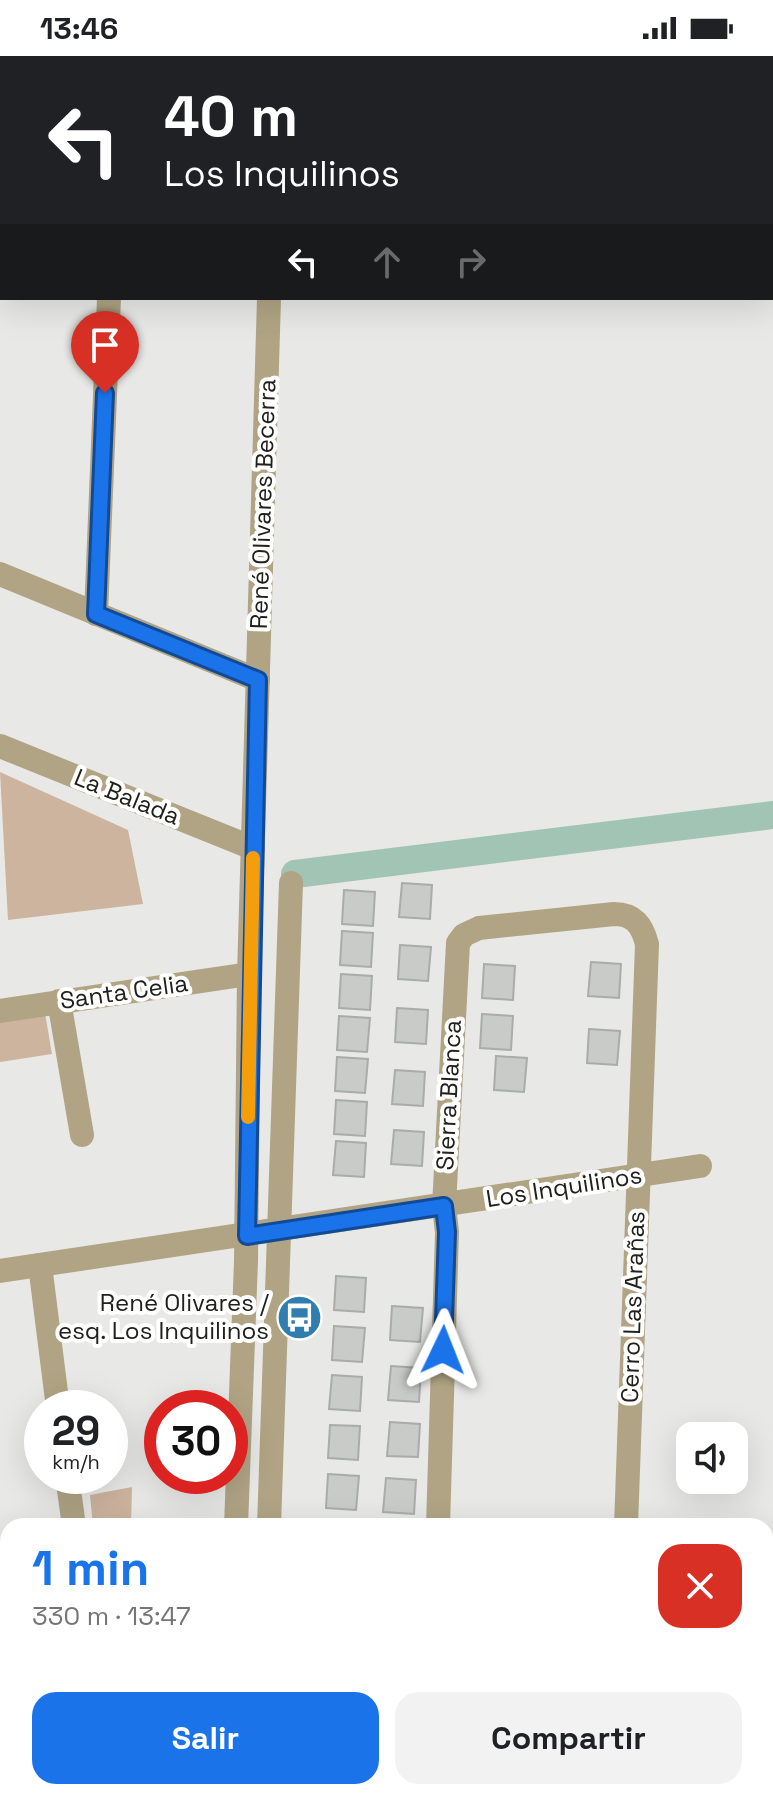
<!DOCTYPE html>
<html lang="es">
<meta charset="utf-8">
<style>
:root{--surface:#fff;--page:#f2f2f2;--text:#202124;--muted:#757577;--accent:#1a73e8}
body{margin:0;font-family:"Space Grotesk",sans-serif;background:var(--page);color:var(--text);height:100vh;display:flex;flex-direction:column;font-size:30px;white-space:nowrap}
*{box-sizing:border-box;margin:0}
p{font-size:26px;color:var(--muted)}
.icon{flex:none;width:44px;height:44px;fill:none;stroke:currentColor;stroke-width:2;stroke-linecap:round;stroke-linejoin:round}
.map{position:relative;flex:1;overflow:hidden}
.panel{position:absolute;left:0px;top:1462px;width:774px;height:282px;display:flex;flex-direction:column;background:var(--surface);border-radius:24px 24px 0 0;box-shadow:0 8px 32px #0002}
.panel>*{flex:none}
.top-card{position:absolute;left:0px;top:0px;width:774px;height:244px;box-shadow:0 8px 32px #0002;background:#202124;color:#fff;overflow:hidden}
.fabs{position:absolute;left:676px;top:1366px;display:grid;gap:16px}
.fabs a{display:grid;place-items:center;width:72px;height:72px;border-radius:16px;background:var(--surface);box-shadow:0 8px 32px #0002;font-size:40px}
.speed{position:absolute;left:24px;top:1334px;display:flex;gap:16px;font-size:40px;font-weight:700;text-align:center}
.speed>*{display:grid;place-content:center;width:104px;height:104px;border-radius:50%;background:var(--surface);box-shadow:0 8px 32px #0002;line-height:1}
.speed small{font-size:20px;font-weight:400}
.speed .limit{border:12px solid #d22;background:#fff;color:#111}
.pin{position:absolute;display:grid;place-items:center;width:68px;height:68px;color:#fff;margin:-82px -34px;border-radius:50% 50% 50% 0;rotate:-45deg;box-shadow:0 0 8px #0007}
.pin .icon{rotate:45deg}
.me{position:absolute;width:88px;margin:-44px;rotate:2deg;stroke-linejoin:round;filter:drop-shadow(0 0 6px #0008)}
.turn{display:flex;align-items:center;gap:28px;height:168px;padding:0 32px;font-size:36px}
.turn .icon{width:104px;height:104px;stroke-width:2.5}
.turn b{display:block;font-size:56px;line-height:68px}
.lanes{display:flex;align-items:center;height:76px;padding:0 32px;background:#0003;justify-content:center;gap:40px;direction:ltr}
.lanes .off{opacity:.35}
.round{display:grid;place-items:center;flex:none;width:84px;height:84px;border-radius:24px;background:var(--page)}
.headline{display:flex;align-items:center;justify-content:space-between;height:136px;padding:0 32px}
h1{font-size:48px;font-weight:700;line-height:60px;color:var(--accent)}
.button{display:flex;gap:16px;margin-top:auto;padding:16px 32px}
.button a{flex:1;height:92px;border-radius:24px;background:var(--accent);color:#fff;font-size:32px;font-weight:700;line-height:92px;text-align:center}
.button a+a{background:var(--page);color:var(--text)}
.status{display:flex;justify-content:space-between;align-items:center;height:56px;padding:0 40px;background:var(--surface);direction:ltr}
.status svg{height:22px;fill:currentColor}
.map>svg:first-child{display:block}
.green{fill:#ccb49e}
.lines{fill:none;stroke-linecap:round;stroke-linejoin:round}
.canal{stroke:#a2c4b5;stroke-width:28}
.building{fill:#c8cbc8;stroke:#a9aca9;stroke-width:2}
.minor{stroke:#b0a484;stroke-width:24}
.route-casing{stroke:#114b97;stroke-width:20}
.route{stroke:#1a73e8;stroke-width:14}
.slow{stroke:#f59e0b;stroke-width:14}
.labels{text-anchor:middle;stroke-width:8;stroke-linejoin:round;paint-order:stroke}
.street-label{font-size:24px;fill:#20201f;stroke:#fffffe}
.poi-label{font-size:24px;fill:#20201f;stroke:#fffffe;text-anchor:end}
</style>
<div class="status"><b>13:46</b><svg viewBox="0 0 49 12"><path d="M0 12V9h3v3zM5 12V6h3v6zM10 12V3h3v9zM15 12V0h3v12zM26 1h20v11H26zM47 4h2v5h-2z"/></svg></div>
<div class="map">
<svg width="773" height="1743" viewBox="0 0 773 1743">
<rect width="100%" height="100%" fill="#e8e9e6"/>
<g class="green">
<path d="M0,0H97L2,2V50Z"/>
<path d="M0,716L128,774L143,848L8,864Z"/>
<path d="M45,957L52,998L0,1006V964Z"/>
<path d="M132,1431L131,1470H93L90,1439Z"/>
</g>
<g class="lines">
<path class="canal" d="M295,818L773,759"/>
</g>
<g class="building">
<path d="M402,827L432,829L430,863L399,861Z"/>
<path d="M344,834L375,836L373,870L342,868Z"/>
<path d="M342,875L373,877L371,911L340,909Z"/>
<path d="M400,889L431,891L428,925L398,923Z"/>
<path d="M591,906L621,908L619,942L588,940Z"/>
<path d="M484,908L515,910L513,944L482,942Z"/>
<path d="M341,918L372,920L370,954L339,952Z"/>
<path d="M397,952L428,954L426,988L395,986Z"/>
<path d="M482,958L513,960L511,994L480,992Z"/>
<path d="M339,960L370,962L367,996L337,994Z"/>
<path d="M589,973L620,975L617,1009L587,1007Z"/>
<path d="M496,1000L527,1002L524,1036L494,1034Z"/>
<path d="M337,1001L368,1003L365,1037L335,1035Z"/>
<path d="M395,1014L425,1016L423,1050L392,1048Z"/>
<path d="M336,1044L367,1046L365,1080L334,1078Z"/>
<path d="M394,1074L424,1076L422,1110L391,1108Z"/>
<path d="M336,1085L366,1087L364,1121L333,1119Z"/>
<path d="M336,1220L366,1222L364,1256L334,1254Z"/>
<path d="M392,1250L423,1252L420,1286L390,1284Z"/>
<path d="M334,1270L365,1272L362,1306L332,1304Z"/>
<path d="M391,1310L421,1312L419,1346L388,1344Z"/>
<path d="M332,1319L362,1321L360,1355L329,1353Z"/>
<path d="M390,1366L420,1368L418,1401L387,1400Z"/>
<path d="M330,1369L360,1370L358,1404L328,1402Z"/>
<path d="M328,1418L359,1420L356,1454L326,1452Z"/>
<path d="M386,1422L416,1424L414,1458L383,1456Z"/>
</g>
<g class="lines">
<g class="minor">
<path d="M118,2V0"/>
<path d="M277,2V0"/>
<path d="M0,69H2"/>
<path d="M0,518L258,624"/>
<path d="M96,558L109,242"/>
<path d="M0,690L253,792"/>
<path d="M59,945L82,1079"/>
<path d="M0,955L249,918"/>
<path d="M40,1209L58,1352"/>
<path d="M0,1215L700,1110"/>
<path d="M67,1420L74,1470"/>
<path d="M236,1470L246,1205L249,918L269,242"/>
<path d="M269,1470L291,827"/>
<path d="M438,1470L447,1176L444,1150L458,887L464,879L479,872L614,858C634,858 642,869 647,888L626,1470"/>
<path d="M0,1703L8,1702"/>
<path d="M227,1743V1736"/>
<path d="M260,1743V1736"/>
</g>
</g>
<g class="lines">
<defs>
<path id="route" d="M105,337L96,558L258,624L247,1180L444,1150L447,1176L443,1294"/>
</defs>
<use href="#route" class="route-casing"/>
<use href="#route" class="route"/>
<path class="slow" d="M248,1061L253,802"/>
</g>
<defs>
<symbol id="bus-disc" viewBox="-11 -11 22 22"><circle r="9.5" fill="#307daf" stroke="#fffffe"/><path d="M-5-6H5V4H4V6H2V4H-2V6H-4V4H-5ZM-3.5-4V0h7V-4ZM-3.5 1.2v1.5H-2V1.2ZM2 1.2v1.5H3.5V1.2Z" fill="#fff"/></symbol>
</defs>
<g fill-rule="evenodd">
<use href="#bus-disc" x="274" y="1236" width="51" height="51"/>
</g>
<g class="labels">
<g class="street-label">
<text transform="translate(263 448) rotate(-88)" y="8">René Olivares Becerra</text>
<text transform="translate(127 741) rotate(22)" y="8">La Balada</text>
<text transform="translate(124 936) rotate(-8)" y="8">Santa Celia</text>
<text transform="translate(449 1039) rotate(-87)" y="8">Sierra Blanca</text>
<text transform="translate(564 1131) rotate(-9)" y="8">Los Inquilinos</text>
<text transform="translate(633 1251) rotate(-88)" y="8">Cerro Las Arañas</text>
</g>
<g class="poi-label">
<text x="269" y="1255">René Olivares /<tspan x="269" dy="28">esq. Los Inquilinos</tspan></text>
</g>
</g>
</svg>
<div class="fabs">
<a><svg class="icon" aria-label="sound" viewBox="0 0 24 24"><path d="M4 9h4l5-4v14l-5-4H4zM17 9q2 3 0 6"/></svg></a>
</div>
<div class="speed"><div>29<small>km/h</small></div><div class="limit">30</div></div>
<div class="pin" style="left:105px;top:337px;background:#d93025"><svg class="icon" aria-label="arrive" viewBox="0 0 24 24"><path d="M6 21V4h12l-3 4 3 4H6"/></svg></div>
<svg class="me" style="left:443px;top:1294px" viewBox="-20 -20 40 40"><path d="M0-17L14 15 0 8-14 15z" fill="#1a73e8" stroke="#fff" stroke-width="4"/></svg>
<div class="top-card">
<div class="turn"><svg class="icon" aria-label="left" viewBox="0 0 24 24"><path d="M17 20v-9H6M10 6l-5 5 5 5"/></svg><div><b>40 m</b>Los Inquilinos</div></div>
<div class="lanes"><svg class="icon" aria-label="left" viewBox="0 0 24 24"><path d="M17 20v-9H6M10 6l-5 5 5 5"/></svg><svg class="icon off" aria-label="ahead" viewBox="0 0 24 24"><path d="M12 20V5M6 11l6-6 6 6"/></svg><svg class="icon off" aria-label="right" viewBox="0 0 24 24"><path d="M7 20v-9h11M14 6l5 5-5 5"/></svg></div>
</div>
<section class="panel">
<div class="headline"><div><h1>1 min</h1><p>330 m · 13:47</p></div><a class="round" style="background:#d93025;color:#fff"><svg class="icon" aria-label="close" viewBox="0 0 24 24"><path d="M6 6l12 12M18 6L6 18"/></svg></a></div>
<div class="button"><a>Salir</a><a>Compartir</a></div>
</section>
</div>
